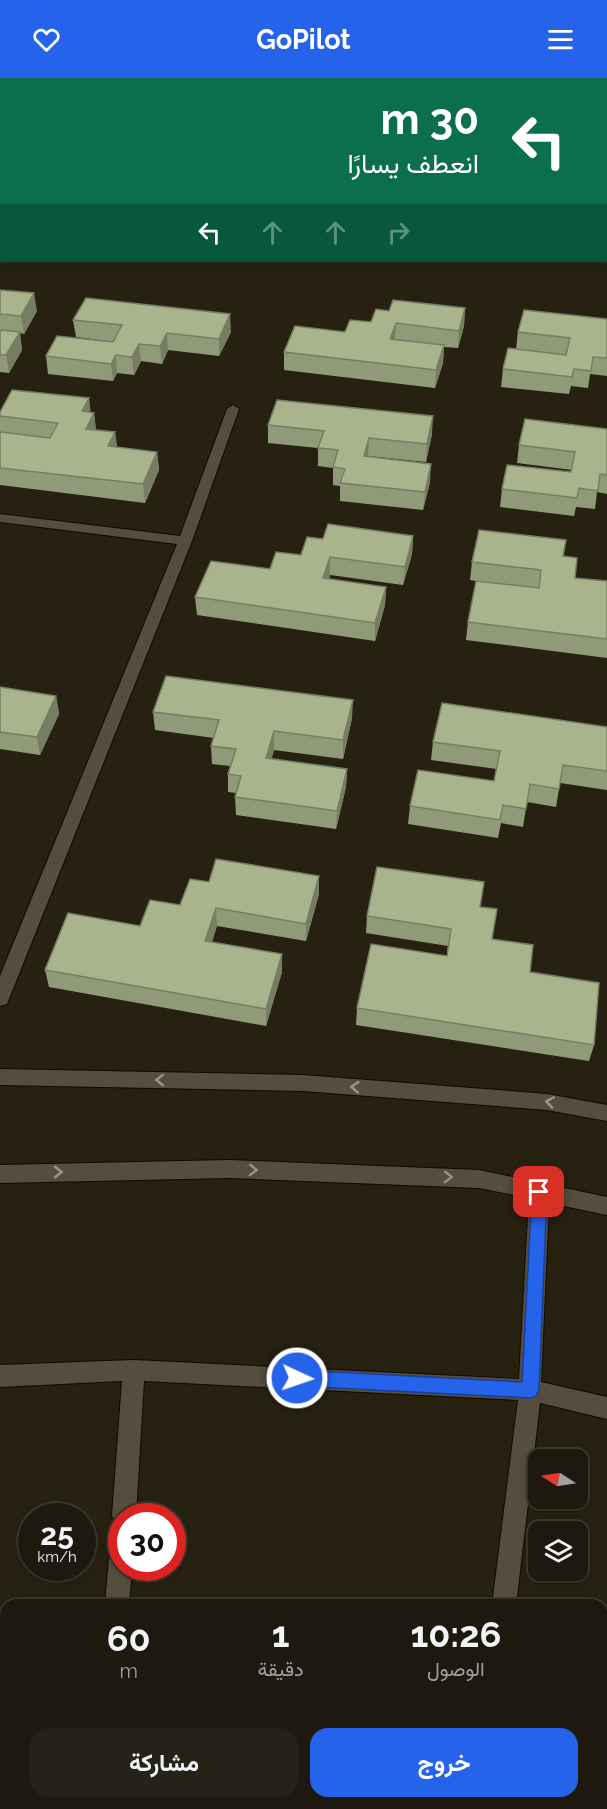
<!DOCTYPE html>
<html lang="ar">
<meta charset="utf-8">
<style>
:root{--surface:#1d190e;--page:#252217;--text:#f1f3f6;--muted:#a0a09e;--line:#3b382e;--accent:#2563eb}
body{margin:0;font-family:Raleway,Vazirmatn,sans-serif;background:var(--page);color:var(--text);direction:rtl;height:100vh;display:flex;flex-direction:column;font-size:22px;white-space:nowrap}
*{box-sizing:border-box;margin:0}
p{font-size:20px;color:var(--muted)}
.icon{flex:none;width:33px;height:33px;fill:none;stroke:currentColor;stroke-width:2;stroke-linecap:round;stroke-linejoin:round}
.map{position:relative;flex:1;overflow:hidden;direction:ltr}
.panel{position:absolute;left:0px;top:1521px;width:608px;height:210px;display:flex;flex-direction:column;background:var(--surface);border-radius:18px 18px 0 0;box-shadow:0 3px 9px #0003,0 0 0 2px var(--line);direction:rtl}
.panel>*{flex:none}
.guide{position:absolute;left:0px;top:0px;width:608px;height:183px;box-shadow:0 3px 9px #0003,0 0 0 2px var(--line);direction:rtl;background:#0b6e4f;color:#fff;overflow:hidden}
.needle{width:39px;rotate:282deg}
.buttons{position:absolute;left:528px;top:1371px;display:grid;gap:12px}
.buttons a{display:grid;place-items:center;width:60px;height:60px;border-radius:12px;background:var(--surface);box-shadow:0 3px 9px #0003,0 0 0 2px var(--line);font-size:30px}
.speed{position:absolute;left:18px;top:1425px;display:flex;gap:12px;font-size:30px;font-weight:700;text-align:center}
.speed>*{display:grid;place-content:center;width:78px;height:78px;border-radius:50%;background:var(--surface);box-shadow:0 3px 9px #0003,0 0 0 2px var(--line);line-height:1}
.speed small{font-size:15px;font-weight:400}
.speed .limit{border:9px solid #d22;background:#fff;color:#111}
.pin{position:absolute;display:grid;place-items:center;width:51px;height:51px;color:#fff;margin:-26px;border-radius:12px;box-shadow:0 3px 9px #0006}
.me{position:absolute;width:66px;margin:-33px;rotate:93deg;stroke-linejoin:round;filter:drop-shadow(0 0 4px #0008)}
.turn{display:flex;align-items:center;gap:21px;height:126px;padding:0 30px;font-size:27px}
.turn .icon{width:78px;height:78px;stroke-width:2.5}
.turn b{display:block;font-size:42px;line-height:51px}
.lanes{display:flex;align-items:center;height:57px;padding:0 30px;background:#0003;justify-content:center;gap:30px;direction:ltr}
.lanes .off{opacity:.35}
.eta{display:flex;justify-content:space-evenly;align-items:center;height:102px;text-align:center}
.eta b{font-size:36px;font-weight:700;line-height:42px}
.primary-button{display:flex;gap:12px;margin-top:auto;padding:12px 30px}
.primary-button a{flex:1;height:69px;border-radius:18px;background:var(--accent);color:#fff;font-size:24px;font-weight:700;line-height:69px;text-align:center}
.primary-button a+a{background:var(--page);color:var(--text)}
header{display:flex;justify-content:space-between;align-items:center;height:78px;padding:0 30px;background:var(--accent);color:#fff;font-size:27px;font-weight:700}
.map>svg:first-child{display:block}
.lines{fill:none;stroke-linecap:round;stroke-linejoin:round}
.minor-casing{stroke:#100a01;stroke-width:2}
.minor{fill:#554e3e;fill-rule:evenodd}
.wall{fill:#919a78}
.shaded-wall{fill:#767d62}
.building{fill:#a9b38c;stroke:#767d62;stroke-width:1.5}
.oneway{stroke:#9a9587}
.route{fill:#2563eb;stroke:#184099;stroke-width:1.5}
</style>
<header><svg class="icon" aria-label="menu" viewBox="0 0 24 24"><path d="M4 6h16M4 12h16M4 18h16"/></svg>GoPilot<svg class="icon" aria-label="heart" viewBox="0 0 24 24"><path d="M12 20l-8-8c-3-5 5-10 8-4 3-6 11-1 8 4z"/></svg></header>
<div class="map">
<svg width="607" height="1731" viewBox="0 0 607 1731">
<rect width="100%" height="100%" fill="#272112"/>
<g class="lines">
<defs>
<g id="minor">
<path d="M490,0H526L527,2H491Z"/>
<rect x="606" y="3" width="1" height="6"/>
<rect x="0" y="78" width="2" height="7"/>
<rect x="0" y="100" width="2" height="6"/>
<rect x="606" y="128" width="1" height="6"/>
<rect x="606" y="148" width="1" height="6"/>
<path d="M233,327L239,331L192,463L9,921L7,926L0,928V898L177,466L0,444V436L180,458L227,331Z"/>
<path d="M0,991L303,997L547,1016L607,1027V1043L547,1032L303,1013L0,1007Z"/>
<path d="M229,1082L479,1092L607,1119V1137L549,1125L541,1304L607,1319V1341L540,1325L516,1527H492L518,1322L144,1303L136,1438H122V1449L116,1446L112,1438L122,1303L0,1309V1287L134,1282L519,1301L529,1120L479,1110L229,1100L0,1105V1087Z"/>
<path d="M122,1455V1490H132L129,1527H105L110,1467L114,1459Z"/>
<path d="M6,1592V1616L0,1617V1593Z"/>
<path d="M602,1627L607,1628V1654L602,1652Z"/>
</g>
</defs>
<use href="#minor" class="minor-casing"/>
<use href="#minor" class="minor"/>
</g>
<g class="wall">
<path d="M0,212L37,233L24,256L20,255L22,272L9,295L0,294Z"/>
<path d="M465,230L464,248L458,270L444,269L443,285L435,310L284,292V274L371,244L389,233Z"/>
<path d="M607,241V298L590,296L588,310L571,308L569,316L501,309L503,291L516,271L518,254Z"/>
<path d="M73,242L231,254L219,278L168,272L162,286L141,283L134,297L117,295L113,303L48,296L46,278L114,264L76,259Z"/>
<path d="M89,320L90,334L94,335L96,352L115,354L117,369L157,374L159,392L145,425L0,407V334Z"/>
<path d="M268,347L432,356L426,384L368,378V379L430,404L423,432L340,423V408L333,407V390L318,388V370L268,365Z"/>
<path d="M607,351V416L597,414L595,431L576,429L574,438L500,429L502,411L571,394L572,392L517,385L519,367Z"/>
<path d="M413,458L412,476L403,507L330,497L329,501L386,509L385,527L375,563L197,537L195,519L270,491L301,477L323,461Z"/>
<path d="M564,478L575,500L607,503V580L466,562L468,544L476,503L470,502L472,484Z"/>
<path d="M0,609L56,618L59,636L40,677L0,671Z"/>
<path d="M153,634L352,640L343,681L274,672L271,681L347,691L346,709L336,751L236,737L235,719L236,715L228,714V696L230,688L212,686L211,668L214,660L155,652Z"/>
<path d="M607,649V712L560,705L556,729L527,724L523,749L501,745L498,760L408,746L410,728L494,703L497,691L431,682L433,664Z"/>
<path d="M319,798V816L306,863L217,848L212,864L282,894L266,948L49,909L45,892L140,848L180,827L209,804Z"/>
<path d="M480,829L492,862L530,894L594,967L589,983L356,947L357,930L447,878L448,868L366,855L367,838Z"/>
</g>
<g class="shaded-wall">
<path d="M34,215L37,233L24,256L21,238Z"/>
<path d="M465,230L464,248L458,270L459,253Z"/>
<path d="M230,236L231,254L219,278V261Z"/>
<path d="M396,245L395,263L390,261Z"/>
<path d="M20,254L22,272L9,295L6,277Z"/>
<path d="M167,255L168,272L162,286L160,268Z"/>
<path d="M139,266L141,283L134,297L132,279Z"/>
<path d="M444,267L443,285L435,310L436,292Z"/>
<path d="M116,277L117,295L113,303L111,286Z"/>
<path d="M89,320L91,338L82,333Z"/>
<path d="M94,335L96,353L86,351Z"/>
<path d="M433,338L432,356L426,384L427,366Z"/>
<path d="M115,354L117,372L108,368Z"/>
<path d="M369,360L368,378L363,397L364,378Z"/>
<path d="M157,374L159,392L145,425L143,406Z"/>
<path d="M431,386L430,404L423,432L425,414Z"/>
<path d="M413,458L412,476L403,507L405,489Z"/>
<path d="M330,479V497L323,519V500Z"/>
<path d="M386,509L385,527L375,563V545Z"/>
<path d="M56,618L59,636L40,677L37,659Z"/>
<path d="M353,622L352,640L343,681V662Z"/>
<path d="M274,653V672L267,698L266,680Z"/>
<path d="M347,691L346,709L336,751L337,733Z"/>
<path d="M319,798V816L306,863V846Z"/>
<path d="M216,830L217,848L206,880L205,863Z"/>
<path d="M282,876V894L266,948V931Z"/>
</g>
<g class="building">
<path d="M0,212L34,215L21,238L0,236Z"/>
<path d="M86,220L230,236L219,261L167,255L160,268L139,266L132,279L116,277L111,286L46,278L57,258L113,264L122,247L73,242Z"/>
<path d="M393,222L465,230L459,253L396,245L390,261L444,267L436,292L284,274L295,248L345,254L350,242L371,244L376,231L389,233Z"/>
<path d="M524,232L607,241V280L593,279L591,293L574,291L572,299L503,291L508,270L566,277L570,260L518,254Z"/>
<path d="M0,252L20,254L6,277H0Z"/>
<path d="M12,312L89,320L82,333L94,335L86,351L115,354L108,368L157,374L143,406L0,390V354L50,360L58,345L0,338V334Z"/>
<path d="M277,322L433,338L427,366L369,360L364,378L431,386L425,414L340,405L345,391L333,389L338,372L318,370L324,353L268,347Z"/>
<path d="M525,341L607,351V397L600,396L598,413L579,410L577,420L502,411L507,387L571,394L575,374L519,367Z"/>
<path d="M328,446L413,458L405,489L330,479L323,500L386,509L375,545L195,519L211,483L270,491L276,474L301,477L307,459L323,461Z"/>
<path d="M479,452L566,462L563,478L577,480L575,500L607,503V561L468,544L476,503L539,510L541,492L472,484Z"/>
<path d="M166,598L353,622L343,662L274,653L266,680L347,691L337,733L235,719L241,698L228,696L236,671L211,668L219,642L153,634Z"/>
<path d="M0,609L56,618L37,659L0,654Z"/>
<path d="M442,625L607,649V693L563,687L559,711L530,706L526,731L503,727L500,742L410,728L418,692L494,703L500,673L433,664Z"/>
<path d="M216,781L319,798L306,846L216,830L205,863L282,876L266,931L45,892L68,835L140,848L150,822L180,827L190,801L209,804Z"/>
<path d="M377,789L484,804L480,829L497,831L492,861L533,867L530,894L599,905L594,967L357,930L371,866L447,878L451,851L367,838Z"/>
</g>
<defs><path id="oneway-chevron" d="M-2-3.5L2.5 0L-2 3.5" fill="none" stroke-width="1.6" stroke-linecap="round" stroke-linejoin="round" transform="scale(1.5)"/></defs>
<g class="oneway">
<use href="#oneway-chevron" transform="translate(160 1002) rotate(-179)"/>
<use href="#oneway-chevron" transform="translate(355 1009) rotate(-176)"/>
<use href="#oneway-chevron" transform="translate(550 1024) rotate(-171)"/>
<use href="#oneway-chevron" transform="translate(253 1092) rotate(2)"/>
<use href="#oneway-chevron" transform="translate(58 1094) rotate(-1)"/>
<use href="#oneway-chevron" transform="translate(448 1099) rotate(2)"/>
</g>
<path class="route" d="M539,1107L545,1109L547,1114L539,1312L536,1318L530,1320L297,1308L292,1306L289,1300L292,1295L297,1292L522,1304L532,1114L534,1109Z"/>
</svg>
<div class="buttons">
<a><svg class="needle" viewBox="-14 -14 28 28"><path d="M0-13l5 13h-10z" fill="#e53935"/><path d="M0 13l5-13h-10z" fill="#a0a09e"/></svg></a>
<a><svg class="icon" aria-label="layers" viewBox="0 0 24 24"><path d="M12 4l9 5-9 5-9-5zM3 14l9 5 9-5"/></svg></a>
</div>
<div class="speed"><div>25<small>km/h</small></div><div class="limit">30</div></div>
<div class="pin" style="left:539px;top:1114px;background:#d93025"><svg class="icon" aria-label="arrive" viewBox="0 0 24 24"><path d="M6 21V4h12l-3 4 3 4H6"/></svg></div>
<svg class="me" style="left:297px;top:1300px" viewBox="-20 -20 40 40"><circle r="17" fill="#2563eb" stroke="#fff" stroke-width="3"/><path d="M0-11L8 9 0 5-8 9z" fill="#fff"/></svg>
<div class="guide">
<div class="turn"><svg class="icon" aria-label="left" viewBox="0 0 24 24"><path d="M17 20v-9H6M10 6l-5 5 5 5"/></svg><div><b>30 m</b>انعطف يسارًا</div></div>
<div class="lanes"><svg class="icon" aria-label="left" viewBox="0 0 24 24"><path d="M17 20v-9H6M10 6l-5 5 5 5"/></svg><svg class="icon off" aria-label="ahead" viewBox="0 0 24 24"><path d="M12 20V5M6 11l6-6 6 6"/></svg><svg class="icon off" aria-label="ahead" viewBox="0 0 24 24"><path d="M12 20V5M6 11l6-6 6 6"/></svg><svg class="icon off" aria-label="right" viewBox="0 0 24 24"><path d="M7 20v-9h11M14 6l5 5-5 5"/></svg></div>
</div>
<section class="panel">
<div class="eta">
<div><b>10:26</b><p>الوصول</p></div>
<div><b>1</b><p>دقيقة</p></div>
<div><b>60</b><p>m</p></div>
</div>
<div class="primary-button"><a>خروج</a><a>مشاركة</a></div>
</section>
</div>
